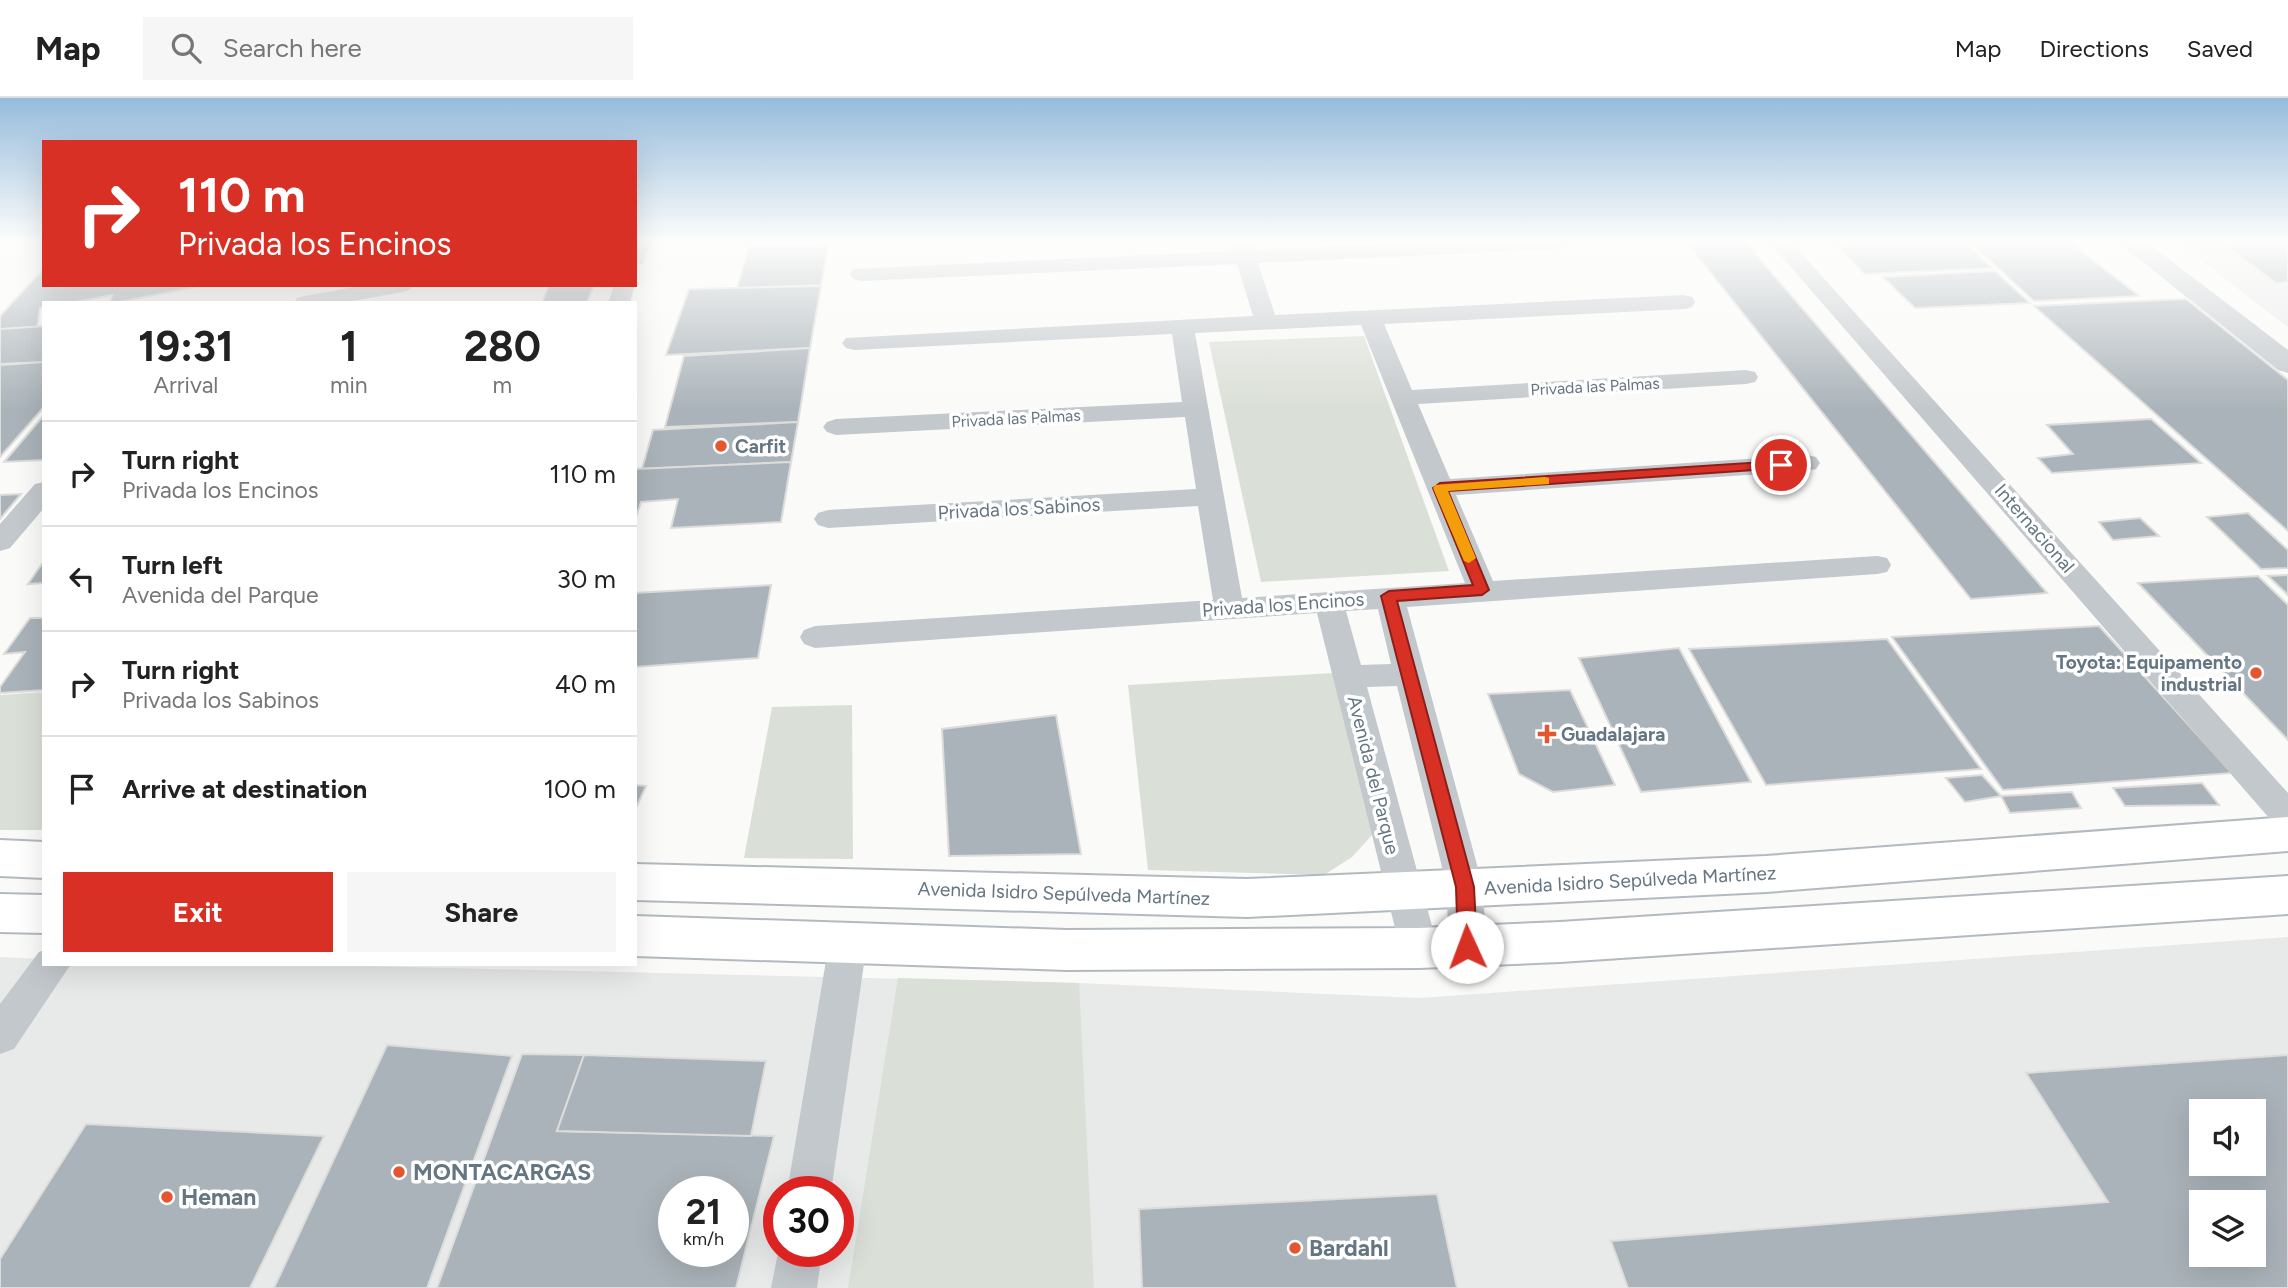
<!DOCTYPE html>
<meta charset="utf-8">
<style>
:root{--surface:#fff;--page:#f6f6f6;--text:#222;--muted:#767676;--line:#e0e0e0;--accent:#d93025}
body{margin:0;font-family:Figtree,sans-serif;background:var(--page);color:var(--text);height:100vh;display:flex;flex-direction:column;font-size:26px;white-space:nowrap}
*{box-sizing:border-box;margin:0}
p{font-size:23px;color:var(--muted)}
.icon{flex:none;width:38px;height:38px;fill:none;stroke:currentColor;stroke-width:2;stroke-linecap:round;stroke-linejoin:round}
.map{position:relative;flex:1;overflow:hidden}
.details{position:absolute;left:42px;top:203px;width:595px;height:665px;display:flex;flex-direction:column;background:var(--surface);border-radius:0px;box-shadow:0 7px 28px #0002}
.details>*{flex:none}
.hud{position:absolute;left:42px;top:42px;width:595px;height:147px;border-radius:0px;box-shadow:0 7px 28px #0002;background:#d93025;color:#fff;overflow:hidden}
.buttons{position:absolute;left:2189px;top:1001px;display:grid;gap:14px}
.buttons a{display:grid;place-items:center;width:77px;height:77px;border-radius:0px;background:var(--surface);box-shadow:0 7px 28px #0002;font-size:35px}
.speed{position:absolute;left:658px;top:1078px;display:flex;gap:14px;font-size:35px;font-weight:700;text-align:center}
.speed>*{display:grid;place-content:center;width:91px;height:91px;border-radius:50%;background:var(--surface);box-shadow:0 7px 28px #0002;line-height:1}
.speed small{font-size:18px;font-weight:400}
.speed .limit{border:10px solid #d22;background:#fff;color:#111}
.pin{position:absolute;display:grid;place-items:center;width:60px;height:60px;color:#fff;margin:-30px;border:4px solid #fff;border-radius:50%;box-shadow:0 2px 7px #0007}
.me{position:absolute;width:77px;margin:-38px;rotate:358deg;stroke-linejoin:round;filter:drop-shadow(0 0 5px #0008)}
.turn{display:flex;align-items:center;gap:24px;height:147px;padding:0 21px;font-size:32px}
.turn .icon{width:91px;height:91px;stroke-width:2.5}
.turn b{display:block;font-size:49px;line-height:60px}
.eta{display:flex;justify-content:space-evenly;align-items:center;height:119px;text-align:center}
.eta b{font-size:42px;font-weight:700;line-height:49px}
.button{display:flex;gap:14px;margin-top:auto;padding:14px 21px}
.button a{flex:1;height:80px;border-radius:0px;background:var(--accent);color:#fff;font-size:28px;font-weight:700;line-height:80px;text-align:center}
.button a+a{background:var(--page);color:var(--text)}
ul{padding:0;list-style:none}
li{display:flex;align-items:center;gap:21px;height:105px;padding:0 21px;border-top:2px solid var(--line)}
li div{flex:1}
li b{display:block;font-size:26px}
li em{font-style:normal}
header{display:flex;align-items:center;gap:42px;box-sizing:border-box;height:98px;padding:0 35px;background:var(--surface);border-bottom:2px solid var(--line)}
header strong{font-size:33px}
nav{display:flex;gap:38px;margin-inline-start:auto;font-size:24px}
.search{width:490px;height:63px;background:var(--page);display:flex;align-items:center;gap:18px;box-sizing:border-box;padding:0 24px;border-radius:0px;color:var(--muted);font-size:26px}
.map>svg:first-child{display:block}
.built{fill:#e8e9e9;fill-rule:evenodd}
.green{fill:#dadfd7}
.building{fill:#aab3b9;stroke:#dcdcda;stroke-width:2;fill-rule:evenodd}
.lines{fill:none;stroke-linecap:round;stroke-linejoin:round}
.secondary-casing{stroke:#b3babf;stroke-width:4}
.minor{fill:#c3c8cc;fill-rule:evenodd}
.tertiary{fill:#c3c8cc;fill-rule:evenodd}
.secondary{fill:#fff;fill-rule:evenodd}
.route{fill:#d93025;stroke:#8d1f18;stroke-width:2}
.slow{fill:#f59e0b}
.poi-dot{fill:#e4572e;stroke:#fff;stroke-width:2.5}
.labels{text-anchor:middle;stroke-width:7;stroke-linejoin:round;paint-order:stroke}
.far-street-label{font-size:16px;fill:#657683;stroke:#fff}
.poi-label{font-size:19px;font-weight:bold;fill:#657683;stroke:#fff;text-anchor:start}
.street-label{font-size:19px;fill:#657683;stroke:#fff}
.near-poi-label{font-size:23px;font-weight:bold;fill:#657683;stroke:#fff;text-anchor:start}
</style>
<header>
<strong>Map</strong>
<div class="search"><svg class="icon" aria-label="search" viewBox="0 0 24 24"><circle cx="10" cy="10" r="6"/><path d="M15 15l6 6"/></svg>Search here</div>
<nav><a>Map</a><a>Directions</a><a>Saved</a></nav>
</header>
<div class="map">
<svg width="2288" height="1190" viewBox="0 0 2288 1190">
<rect width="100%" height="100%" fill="#fafaf8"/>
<g class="built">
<path d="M2178,145H2288V229Z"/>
<path d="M2288,839V1190H0V859L44,861V866H285L1079,885L1419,900ZM2202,1013H2254V1066H2202ZM674,1094H733V1153H674ZM779,1094H838V1153H779ZM2202,1104H2254V1157H2202Z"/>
</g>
<g class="green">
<path d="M1364,238L1449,473L1261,484L1209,244Z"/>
<path d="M1334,575L1373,736L1352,759L1324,777L1148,772L1128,587Z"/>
<path d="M44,594V732H0V597Z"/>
<path d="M852,607L853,761L744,760L772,609Z"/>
<path d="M898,880L1079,885L1094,1190H848Z"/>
</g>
<g class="building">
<path d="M829,145L821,187L737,190L749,148Z"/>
<path d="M1687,145H1746L2047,495L1971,501Z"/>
<path d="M1849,145H1966L1992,170L1865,176L1836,146Z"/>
<path d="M1971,145H2071L2139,198L2034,203Z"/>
<path d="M2222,145H2288V184L2276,185Z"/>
<path d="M44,170V187H205L114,205H110L112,197L70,205H44V209L40,210L37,231H0V218Z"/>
<path d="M1995,173L2030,205L1915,210L1883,179Z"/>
<path d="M549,187H594L587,205H542Z"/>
<path d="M821,188L810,250L666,257L689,191Z"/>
<path d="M2186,201L2288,282V433L2034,208Z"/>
<path d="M44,228V264L0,266V231Z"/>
<path d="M810,250L798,324L665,329L684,258Z"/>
<path d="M44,264V309L0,359V267Z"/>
<path d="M44,317V362L4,364Z"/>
<path d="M2151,321L2201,365L2052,375L2038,360L2073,356L2047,327Z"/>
<path d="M798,324L791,364L642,371L653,332Z"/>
<path d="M791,364L781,424L671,430L678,401L641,404L635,422V371Z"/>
<path d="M21,396L0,421V397Z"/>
<path d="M2248,415L2288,452V470L2261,471L2207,419Z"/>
<path d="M2140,420L2159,438L2113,442L2099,424Z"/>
<path d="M44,463V485L28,486Z"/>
<path d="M2288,477V497L2268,478Z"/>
<path d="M2258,478L2288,507V642L2138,485Z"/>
<path d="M771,487L758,560L635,569V495Z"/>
<path d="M30,520H44V592L0,595V589L25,554L4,556Z"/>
<path d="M2099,528L2232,675L2003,692L1892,539Z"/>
<path d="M1887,541L1981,671L1766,687L1689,551Z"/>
<path d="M1679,550L1751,684L1641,694L1579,560Z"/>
<path d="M1570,592L1615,687L1553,694L1519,676L1488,596Z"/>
<path d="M1056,617L1081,756L949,758L942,631Z"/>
<path d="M1982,677L2001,698L1965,704L1946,680Z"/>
<path d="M2202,685L2219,707L2125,708L2113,690Z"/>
<path d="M635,687L646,688L635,712Z"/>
<path d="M2072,694L2081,710L2010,715L2001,698Z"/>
<path d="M387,947L512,958L427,1190H274Z"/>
<path d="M522,956L584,957L557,1033L774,1038L736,1190H437ZM674,1094H733V1153H674Z"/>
<path d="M584,957L766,963L751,1038L557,1033Z"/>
<path d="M2288,957V1190H1628L1611,1143L2108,1104L2026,975ZM2202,1013H2254V1066H2202ZM2202,1104H2254V1157H2202Z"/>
<path d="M86,1026L324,1038L250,1190H0V1161Z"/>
<path d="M1437,1096L1457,1190H1142L1139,1111Z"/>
</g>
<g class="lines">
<defs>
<g id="secondary">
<path d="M2288,719V753L1766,794L1247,819L635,802V766L1247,781L1766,758Z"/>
<path d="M0,742L44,744V780L0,778Z"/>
<path d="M2288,778V816L1560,864L1419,870L1067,872L635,858V818L1067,832L1419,830L1560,824Z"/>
<path d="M0,796L44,797V835L0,834Z"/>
</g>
</defs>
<use href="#secondary" class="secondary-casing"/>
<g class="minor">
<path d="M635,145H651L643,166L635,167Z"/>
<path d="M1231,145H1252L1254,152L1412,145H1568L1565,149L1558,151L1258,165L1275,217L1684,197L1692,199L1695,204L1692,209L1684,211L1384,226L1412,292L1746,272L1755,274L1758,279L1755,284L1746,286L1418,306L1450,381L1807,357L1816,359L1820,365L1816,371L1807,373L1456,397L1493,483L1877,458L1887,460L1891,467L1887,474L1877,476L1407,509L1483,789L1486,849L1480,861L1467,865L1454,861L1448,849L1447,789L1397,588L1367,589L1438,850L1432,862L1419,866L1406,862L1400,850L1317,515L815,550L804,546L800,539L804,532L815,528L1213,502L1198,408L828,430L818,427L814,421L818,415L828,412L1196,391L1185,319L836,337L827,334L823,329L827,324L836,321L1182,304L1172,236L854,252L846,250L842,245L846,240L1253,218L1237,166L861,183L853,181L850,176L853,171L1233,153ZM1361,227L1465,485L1242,500L1195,235ZM1378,511L1391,566L1361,567L1346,513Z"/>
<path d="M1770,145H1792L2288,695V732L2276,728Z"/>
<path d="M365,187H413L410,192L402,194L342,205H294L297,200L305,198Z"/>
<path d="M614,187L635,186L630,205H608Z"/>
<path d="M44,384V410L10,450L0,453V426L35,386Z"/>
<path d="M848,829L861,834L867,845L831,1094H787L829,845L835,834Z"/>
<path d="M44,852V866H71L14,951L0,956V906L39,854Z"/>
<path d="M779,1150V1153H822L817,1190H771Z"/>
</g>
<path class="tertiary" d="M2119,145H2148L2288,252V275L2278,272Z"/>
<use href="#secondary" class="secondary"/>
</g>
<linearGradient id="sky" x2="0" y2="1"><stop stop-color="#96bcdc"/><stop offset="0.46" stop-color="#fdfdfc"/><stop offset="1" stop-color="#fdfdfc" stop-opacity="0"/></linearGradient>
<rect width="2288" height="312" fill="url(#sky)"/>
<path class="route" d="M1781,363L1785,364V370L1448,393L1489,492L1482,497L1397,503L1474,789L1477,849L1474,854L1467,857L1461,854L1458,849L1456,789L1381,498L1389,493L1473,487L1433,390L1440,385Z"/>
<path class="slow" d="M1545,379L1549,380V386L1448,393L1476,460L1469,465L1464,463L1433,390L1435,387Z"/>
<g class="poi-dot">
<circle cx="721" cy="348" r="7"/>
<circle cx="2256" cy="575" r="7"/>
<path d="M1543.5 625.5h7v7h7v7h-7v7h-7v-7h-7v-7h7z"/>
<circle cx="399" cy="1074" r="7"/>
<circle cx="167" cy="1099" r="7"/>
<circle cx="1295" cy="1150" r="7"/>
</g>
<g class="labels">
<g class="far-street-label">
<text transform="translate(1595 288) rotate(-3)" y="6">Privada las Palmas</text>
<text transform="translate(1016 320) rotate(-3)" y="6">Privada las Palmas</text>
</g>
<g class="poi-label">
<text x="735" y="355">Carfit</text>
<text x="2242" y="571" text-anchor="end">Toyota: Equipamento<tspan x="2242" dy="22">industrial</tspan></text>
<text x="1561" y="643">Guadalajara</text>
</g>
<g class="street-label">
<text transform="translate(1019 410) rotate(-3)" y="7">Privada los Sabinos</text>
<text transform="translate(2035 430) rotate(49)" y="7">Internacional</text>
<text transform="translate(1283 506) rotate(-4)" y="7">Privada los Encinos</text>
<text transform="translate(1374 677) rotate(76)" y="7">Avenida del Parque</text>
<text transform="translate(1630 782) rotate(-3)" y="7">Avenida Isidro Sepúlveda Martínez</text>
<text transform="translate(1064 795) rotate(2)" y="7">Avenida Isidro Sepúlveda Martínez</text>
</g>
<g class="near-poi-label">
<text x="413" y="1082">MONTACARGAS</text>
<text x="181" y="1107">Heman</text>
<text x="1309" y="1158">Bardahl</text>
</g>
</g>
</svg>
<div class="buttons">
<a><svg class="icon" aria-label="sound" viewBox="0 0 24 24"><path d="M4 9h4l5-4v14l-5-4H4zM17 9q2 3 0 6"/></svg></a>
<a><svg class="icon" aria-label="layers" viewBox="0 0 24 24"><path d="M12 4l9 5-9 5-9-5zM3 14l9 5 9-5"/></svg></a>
</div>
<div class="speed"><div>21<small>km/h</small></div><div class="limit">30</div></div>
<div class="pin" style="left:1781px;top:367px;background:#d93025"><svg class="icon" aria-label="arrive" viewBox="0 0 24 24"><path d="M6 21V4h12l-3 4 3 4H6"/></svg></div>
<svg class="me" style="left:1467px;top:849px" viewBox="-20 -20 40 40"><circle r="19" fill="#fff"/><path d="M0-13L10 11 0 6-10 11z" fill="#d93025"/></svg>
<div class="hud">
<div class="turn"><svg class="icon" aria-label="right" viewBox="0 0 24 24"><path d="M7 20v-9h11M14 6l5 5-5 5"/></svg><div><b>110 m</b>Privada los Encinos</div></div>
</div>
<section class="details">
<div class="eta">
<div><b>19:31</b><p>Arrival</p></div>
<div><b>1</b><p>min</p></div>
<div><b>280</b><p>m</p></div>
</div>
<ul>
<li><svg class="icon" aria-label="right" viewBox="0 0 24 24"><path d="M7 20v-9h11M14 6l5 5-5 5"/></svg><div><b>Turn right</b><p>Privada los Encinos</p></div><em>110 m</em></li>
<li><svg class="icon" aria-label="left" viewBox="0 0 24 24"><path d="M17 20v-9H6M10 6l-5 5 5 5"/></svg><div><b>Turn left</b><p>Avenida del Parque</p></div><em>30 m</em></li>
<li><svg class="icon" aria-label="right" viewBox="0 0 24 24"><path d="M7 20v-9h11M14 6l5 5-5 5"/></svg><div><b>Turn right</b><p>Privada los Sabinos</p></div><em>40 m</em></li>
<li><svg class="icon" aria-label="arrive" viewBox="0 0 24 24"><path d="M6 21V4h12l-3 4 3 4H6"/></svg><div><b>Arrive at destination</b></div><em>100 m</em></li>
</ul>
<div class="button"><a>Exit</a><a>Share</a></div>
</section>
</div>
